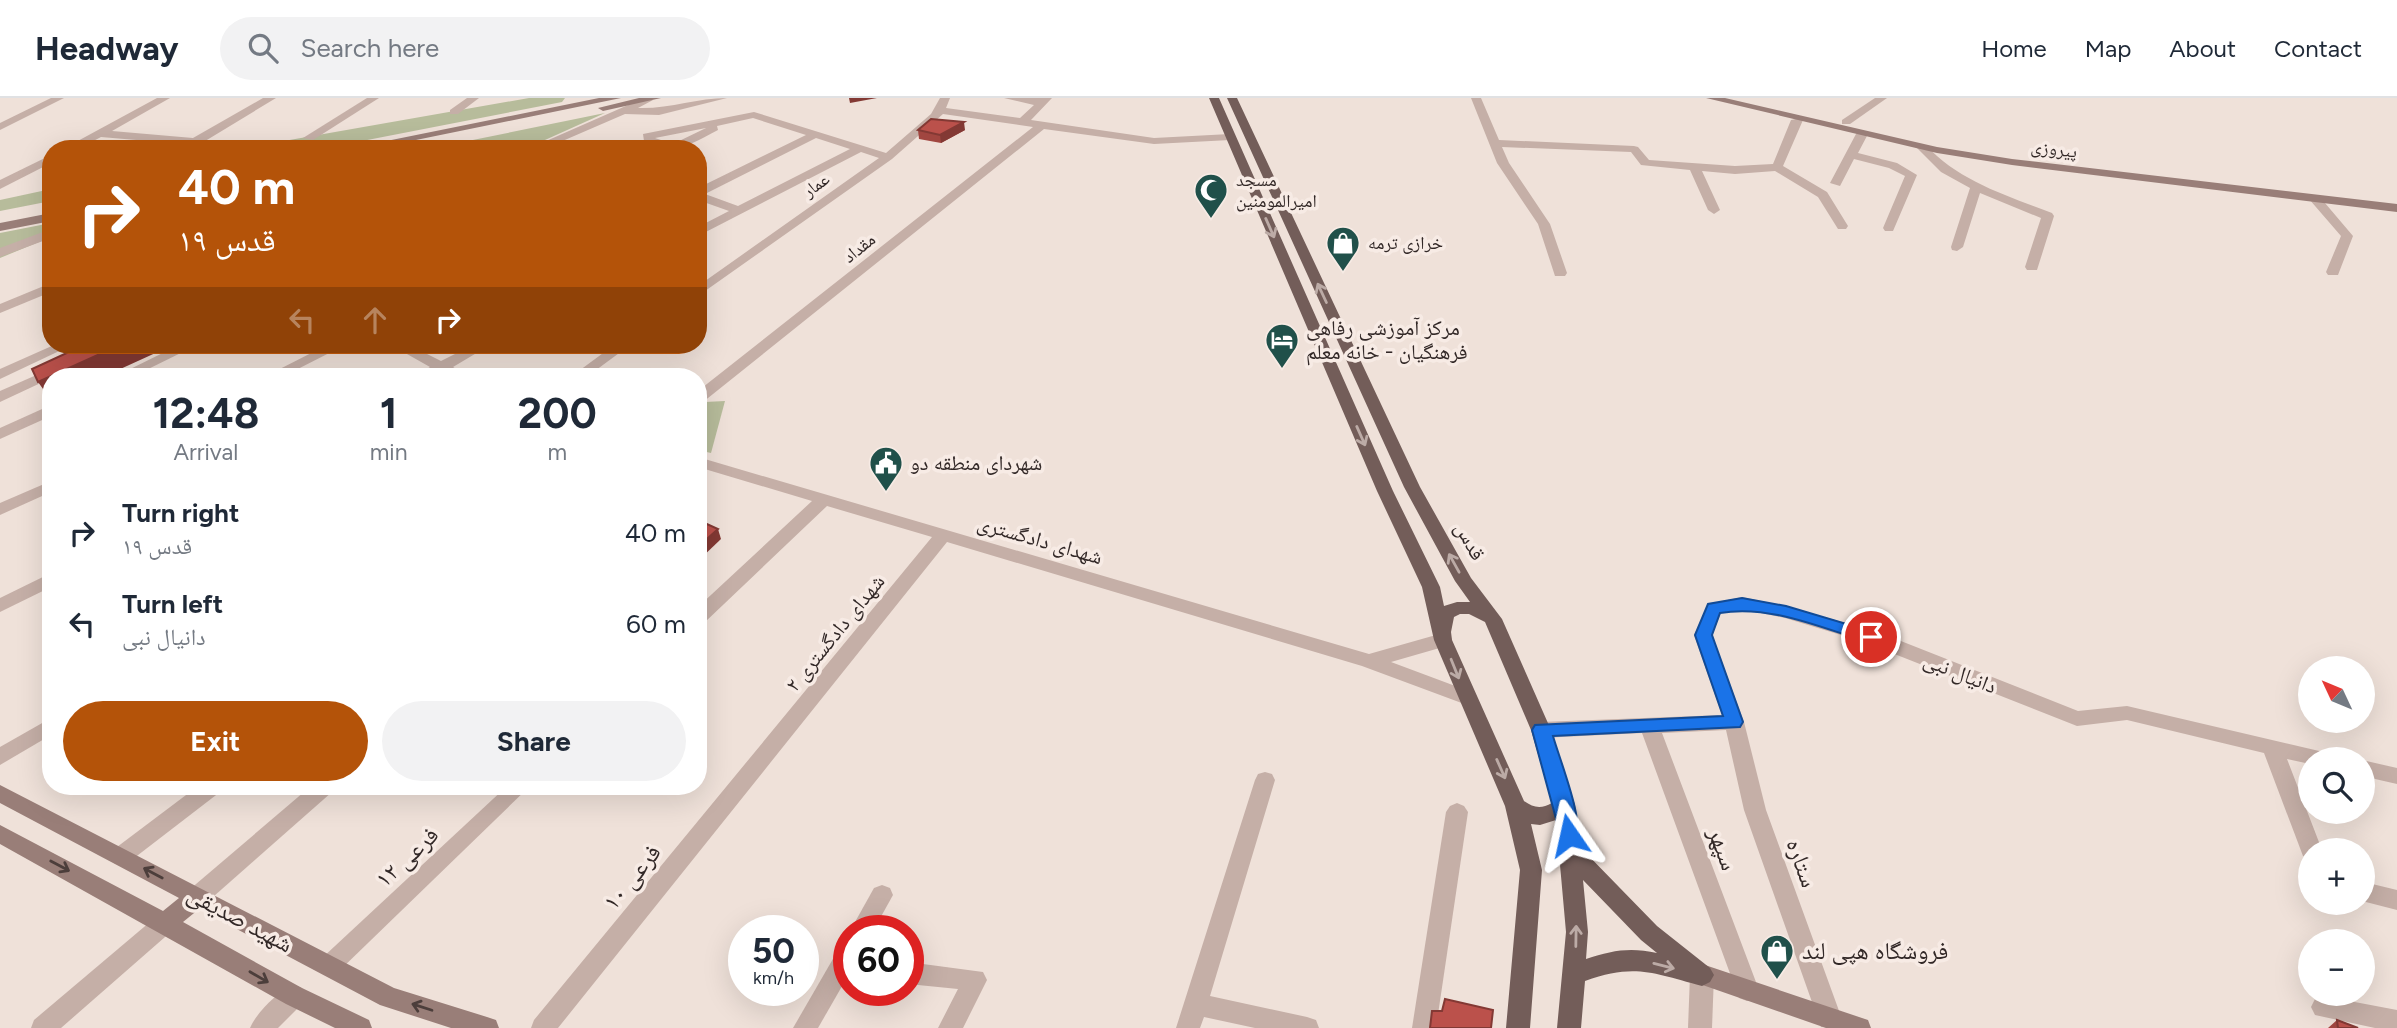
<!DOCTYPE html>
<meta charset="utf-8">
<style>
:root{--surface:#fff;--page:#f2f2f3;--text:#1f2937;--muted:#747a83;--line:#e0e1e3;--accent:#b45309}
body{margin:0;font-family:Figtree,"Noto Naskh Arabic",sans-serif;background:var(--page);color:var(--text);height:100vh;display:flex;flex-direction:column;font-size:26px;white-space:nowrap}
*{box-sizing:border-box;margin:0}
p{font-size:23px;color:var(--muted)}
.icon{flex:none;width:38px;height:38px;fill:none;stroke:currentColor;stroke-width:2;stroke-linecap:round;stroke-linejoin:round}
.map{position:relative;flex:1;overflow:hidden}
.side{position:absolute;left:42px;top:270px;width:665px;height:427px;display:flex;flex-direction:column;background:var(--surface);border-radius:28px;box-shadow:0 7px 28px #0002}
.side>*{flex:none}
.hud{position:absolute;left:42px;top:42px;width:665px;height:214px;border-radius:28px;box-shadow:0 7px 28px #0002;background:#b45309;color:#fff;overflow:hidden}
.needle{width:46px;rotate:314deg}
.fabs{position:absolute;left:2298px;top:558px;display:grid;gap:14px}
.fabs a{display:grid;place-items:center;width:77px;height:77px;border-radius:50%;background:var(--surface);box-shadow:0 7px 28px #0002;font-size:35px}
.speed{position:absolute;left:728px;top:817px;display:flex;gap:14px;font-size:35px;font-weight:700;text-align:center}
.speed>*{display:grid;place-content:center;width:91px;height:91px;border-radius:50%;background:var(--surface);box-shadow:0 7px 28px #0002;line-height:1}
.speed small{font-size:18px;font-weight:400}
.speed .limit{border:10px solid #d22;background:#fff;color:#111}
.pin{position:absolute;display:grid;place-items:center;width:60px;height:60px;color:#fff;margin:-30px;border:4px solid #fff;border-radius:50%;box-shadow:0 2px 7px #0007}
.me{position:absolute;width:77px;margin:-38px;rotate:349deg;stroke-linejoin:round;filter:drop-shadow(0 0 5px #0008)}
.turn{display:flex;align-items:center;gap:24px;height:147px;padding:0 21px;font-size:32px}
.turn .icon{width:91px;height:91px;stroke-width:2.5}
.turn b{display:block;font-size:49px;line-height:60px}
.lanes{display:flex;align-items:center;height:66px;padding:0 21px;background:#0003;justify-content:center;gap:35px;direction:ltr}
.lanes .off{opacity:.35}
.eta{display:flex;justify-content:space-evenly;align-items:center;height:119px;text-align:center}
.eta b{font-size:42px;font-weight:700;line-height:49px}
.action{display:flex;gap:14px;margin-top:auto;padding:14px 21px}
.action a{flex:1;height:80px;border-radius:42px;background:var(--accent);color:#fff;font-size:28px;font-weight:700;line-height:80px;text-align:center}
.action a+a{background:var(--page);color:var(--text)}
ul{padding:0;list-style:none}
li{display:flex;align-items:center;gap:21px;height:91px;padding:0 21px}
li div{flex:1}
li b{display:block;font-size:26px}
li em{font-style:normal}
header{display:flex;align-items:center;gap:42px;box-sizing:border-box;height:98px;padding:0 35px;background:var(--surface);border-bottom:2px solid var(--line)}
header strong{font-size:33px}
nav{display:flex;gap:38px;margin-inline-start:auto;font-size:24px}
.search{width:490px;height:63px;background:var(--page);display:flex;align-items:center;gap:18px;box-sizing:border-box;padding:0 24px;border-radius:38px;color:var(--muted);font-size:26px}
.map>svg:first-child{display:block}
.green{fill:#b7bc9b}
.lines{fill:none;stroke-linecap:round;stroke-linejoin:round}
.street{fill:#c5afa7;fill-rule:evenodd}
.secondary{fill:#997e78;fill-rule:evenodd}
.primary{fill:#735d59;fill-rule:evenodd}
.wall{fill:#a14640}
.shaded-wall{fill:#833934}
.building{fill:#bb514b;stroke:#833934;stroke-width:2}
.oneway{stroke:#bcaba6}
.oneway2{stroke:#4c3e3b}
.route{fill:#1a73e8;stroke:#114b97;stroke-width:2}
.labels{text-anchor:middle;stroke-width:7;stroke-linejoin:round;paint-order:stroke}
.far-street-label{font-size:18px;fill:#322827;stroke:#f7ebe5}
.far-poi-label{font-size:18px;fill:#322827;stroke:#f7ebe5;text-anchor:start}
.poi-label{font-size:21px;fill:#322827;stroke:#f7ebe5;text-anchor:start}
.street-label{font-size:21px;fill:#322827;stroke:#f7ebe5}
.near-street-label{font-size:24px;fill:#322827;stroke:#f7ebe5}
.near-poi-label{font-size:24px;fill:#322827;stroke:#f7ebe5;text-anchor:start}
</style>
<header>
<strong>Headway</strong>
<div class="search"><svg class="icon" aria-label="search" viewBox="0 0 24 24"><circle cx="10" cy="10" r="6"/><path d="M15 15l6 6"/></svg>Search here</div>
<nav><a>Home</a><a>Map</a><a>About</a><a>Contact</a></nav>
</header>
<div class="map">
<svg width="2397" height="930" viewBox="0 0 2397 930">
<rect width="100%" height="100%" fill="#efe1d9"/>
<g class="green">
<path d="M529,0H565L562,4L321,51H239Z"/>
<path d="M605,15L525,51H468L453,46Z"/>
<path d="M51,91V103L0,113V102Z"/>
<path d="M51,125V139L0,160V135Z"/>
<path d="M725,303L711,355L698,352V310L705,304Z"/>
</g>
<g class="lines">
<g class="street">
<path d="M51,0H64L0,32V25Z"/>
<path d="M157,0H170L112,33L193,40L263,0H276L192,51H177L183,46L101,39L78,51H63Z"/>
<path d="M367,0H379L313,42L303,40Z"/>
<path d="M467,0H479L458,16H450V12Z"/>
<path d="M644,0L653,2L638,10C669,11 697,0 727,0L659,17L625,16L544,51H528Z"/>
<path d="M940,0H950L946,10L1020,20L1034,7L1004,0H1052L1031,22L1154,40L1230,36L1236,39L1230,42L1154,46L1044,31L703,304L698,305V293L1033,29L943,16L892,61L698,198V188L879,60L861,54L698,138V129L729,113L698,102V90L806,37L753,20L717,28L718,32C687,48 678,56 644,43L643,36L754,14L886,55L931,16ZM706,30L673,46L655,40ZM816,40L850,51L738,108L705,96Z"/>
<path d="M1471,0H1481L1499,42L1634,48L1638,49L1649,62L1735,68L1773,66L1791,22L1801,20L1803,22L1783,68L1827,94L1848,128L1846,131H1838L1818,99L1775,73L1735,76L1702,73L1720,112L1714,116L1708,112L1690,72L1641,67L1631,54L1502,49L1509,65L1550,126L1567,175L1565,178H1555L1538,126L1497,65Z"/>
<path d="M1875,0H1887L1850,26H1842V22Z"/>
<path d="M1862,33L1868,36L1858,55L1897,65L1917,77L1893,133H1885L1883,130L1905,78L1889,70L1854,61L1840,88L1830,85L1856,36Z"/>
<path d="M1918,47H1926C1958,83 2008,98 2052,115L2054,118L2037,172H2027L2025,169L2041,120L1980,95L1963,149L1957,153L1952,152L1951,149L1970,90L1941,74L1916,49Z"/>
<path d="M51,57V65L0,91V82Z"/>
<path d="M2315,97L2319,98L2353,138L2338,177H2328L2326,174L2341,138L2309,101Z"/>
<path d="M51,131V140L0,159V150Z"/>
<path d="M51,185V194L0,215V206Z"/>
<path d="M54,247H72L0,281V271Z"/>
<path d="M179,247H197L134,278H116Z"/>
<path d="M327,247H345L284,278H266Z"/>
<path d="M391,247H409L441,263L473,247H490L453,269L467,278H449L442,275L435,278H417L430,269Z"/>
<path d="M614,247H630L588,278H572Z"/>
<path d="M57,268L64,272L62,275L0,304V293Z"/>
<path d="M51,307V318L0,341V330Z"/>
<path d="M698,359L1369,556L1443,535L1450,537L1452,542L1450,547L1391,564L1474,595L1477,600L1474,605L1467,607L1362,568L947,444L558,930H531L534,922L932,439L827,408L704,525L698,526V509L812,403L698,369Z"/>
<path d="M51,383V394L0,417V405Z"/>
<path d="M51,475V489L0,514V500Z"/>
<path d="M1742,499L1785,508L1878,534L2078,613L2127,608L2332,656L2335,662H2310V666L2287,661L2322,752H2310V761L2303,758L2264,655L2127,622L2077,628L1864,544L1785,520L1742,511L1721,515L1712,537L1744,624L1766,712L1842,921L1836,930L1821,929L1818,921L1744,712L1726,632L1662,635L1759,892L1755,900L1747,903L1739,900L1642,635L1541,640L1534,637L1531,632L1534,627L1541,624L1722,617L1694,537L1708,506Z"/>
<path d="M51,620V637L0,667V649Z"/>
<path d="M2362,662L2397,670V686L2362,678Z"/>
<path d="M1265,674L1272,676L1275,682L1210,898L1307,919L1316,922L1319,930H1255L1204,919L1200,930H1176L1255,682L1258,676Z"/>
<path d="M198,688H223L220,694L129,764L121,767L113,764L110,758L113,752Z"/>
<path d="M311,688H335L332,694L205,806L197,809L189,806L186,799L189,792Z"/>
<path d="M507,688H530L337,875L329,878L321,875L317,868L321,861Z"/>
<path d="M1457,705L1464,708L1468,714L1436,930H1412L1446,714L1450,708Z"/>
<path d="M2364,784L2397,792V812L2362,803Z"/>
<path d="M882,787L890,790L893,797L873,833H850L874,790Z"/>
<path d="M165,815L173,818L176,825L173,832L61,930H31L34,922L157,818Z"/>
<path d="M849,844V876L818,930H793L841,847Z"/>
<path d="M908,864L983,874L987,882L963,930H938L958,891L908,886Z"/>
<path d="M1702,866L1710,870L1714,877L1712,930H1688L1690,877L1694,870Z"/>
<path d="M294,887L302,890L306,898L302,906L278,930H250C257,914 278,893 294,887Z"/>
<path d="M2323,898L2397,912V930H2375L2315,917L2311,909L2315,901Z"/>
</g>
<g class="secondary">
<path d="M599,0H621L372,51H347Z"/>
<path d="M639,0H661L603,13L598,10Z"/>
<path d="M1706,0H1725L1937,49L2012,61L2397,106V114L2012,67L1937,55Z"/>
<path d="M410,46L453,48L459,51H406V47Z"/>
<path d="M51,115V123L0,133V125Z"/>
<path d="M0,687L394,890L487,919L496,922L499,930H451L380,907L199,811L183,824L302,890L369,922L372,930H335L286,906L0,746V727L163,813L179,800L0,705Z"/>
<path d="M1702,866L1859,919L1868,922L1871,930H1826L1694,884L1690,877L1694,870Z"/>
</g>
<path class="primary" d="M1209,0H1219L1393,393L1440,489L1444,508L1457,504H1470L1455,483L1404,389L1227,0H1237L1420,389L1471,480L1502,521L1551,632L1575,707L1580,749L1657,828L1710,870L1714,877L1710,884L1702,888C1653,875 1635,865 1585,883L1581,930H1557L1566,834L1556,722L1540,727L1531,726L1542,772L1530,930H1506L1520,772L1505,708L1434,542L1422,489L1377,393ZM1460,516H1469L1485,524L1531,632L1552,705C1541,711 1534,710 1524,703L1452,542L1451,534L1454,519ZM1583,782L1641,842L1657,855C1631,849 1612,852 1586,861L1588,834Z"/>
</g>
<g class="wall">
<path d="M918,32H965L941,45L919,41Z"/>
<path d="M2337,922L2358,930H2328Z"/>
</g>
<g class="shaded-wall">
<path d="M849,0H877L850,5Z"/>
<path d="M964,24L965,32L941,45L940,37Z"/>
<path d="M120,247H173L105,278H51V302L38,284Z"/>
<path d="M718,431L721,441L698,463V449Z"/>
</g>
<g class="building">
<path d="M931,21L964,24L940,37L918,32Z"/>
<path d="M84,247H120L38,284L32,271Z"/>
<path d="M698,422L718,431L698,449Z"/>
<path d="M1445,901L1493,912L1491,930H1430L1432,913H1442Z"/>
<path d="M2337,922L2358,930H2338Z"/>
</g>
<defs><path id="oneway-shaft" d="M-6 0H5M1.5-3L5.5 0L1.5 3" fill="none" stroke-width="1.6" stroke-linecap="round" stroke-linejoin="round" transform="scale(1.75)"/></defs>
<g class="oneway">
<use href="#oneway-shaft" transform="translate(1270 130) rotate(66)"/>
<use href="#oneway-shaft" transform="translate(1322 195) rotate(-115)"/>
<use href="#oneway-shaft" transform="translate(1361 338) rotate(66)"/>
<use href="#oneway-shaft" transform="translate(1454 465) rotate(-119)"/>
<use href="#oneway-shaft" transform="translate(1455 571) rotate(68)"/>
<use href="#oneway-shaft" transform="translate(1501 671) rotate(66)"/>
<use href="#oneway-shaft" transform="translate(1576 838) rotate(-89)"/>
<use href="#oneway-shaft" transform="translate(1664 868) rotate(14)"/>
</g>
<g class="oneway2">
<use href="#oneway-shaft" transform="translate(60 768) rotate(28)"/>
<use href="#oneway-shaft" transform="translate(153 775) rotate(-152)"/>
<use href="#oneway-shaft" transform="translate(259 879) rotate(30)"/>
<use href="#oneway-shaft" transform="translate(422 909) rotate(-162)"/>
</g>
<path class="route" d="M1742,500L1786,508L1877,535L1880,539L1871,545C1824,531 1770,506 1720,515L1712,537L1743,624L1740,629L1553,638C1559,660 1585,724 1576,743L1569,745L1562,743L1532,632L1535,627L1723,618L1695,537L1708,506Z"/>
<defs>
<symbol id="mosque-pin" viewBox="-11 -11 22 30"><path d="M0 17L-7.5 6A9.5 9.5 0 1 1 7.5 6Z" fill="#20504a" stroke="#f7ebe5"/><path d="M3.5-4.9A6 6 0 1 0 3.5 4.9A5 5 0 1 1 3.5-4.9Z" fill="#fff"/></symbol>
<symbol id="shop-pin" viewBox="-11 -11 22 30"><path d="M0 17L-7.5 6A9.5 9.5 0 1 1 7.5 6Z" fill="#20504a" stroke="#f7ebe5"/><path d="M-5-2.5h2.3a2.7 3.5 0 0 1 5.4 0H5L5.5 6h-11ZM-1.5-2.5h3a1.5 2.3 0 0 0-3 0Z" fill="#fff"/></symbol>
<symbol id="hotel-pin" viewBox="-11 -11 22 30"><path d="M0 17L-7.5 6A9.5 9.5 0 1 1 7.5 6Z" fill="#20504a" stroke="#f7ebe5"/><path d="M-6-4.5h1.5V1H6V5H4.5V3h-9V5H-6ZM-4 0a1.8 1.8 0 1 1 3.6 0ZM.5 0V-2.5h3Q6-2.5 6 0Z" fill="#fff"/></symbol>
<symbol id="civic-pin" viewBox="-11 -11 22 30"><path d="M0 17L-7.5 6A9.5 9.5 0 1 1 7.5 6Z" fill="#20504a" stroke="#f7ebe5"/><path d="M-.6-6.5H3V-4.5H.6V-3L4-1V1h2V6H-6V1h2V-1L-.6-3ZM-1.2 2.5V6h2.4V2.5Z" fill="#fff"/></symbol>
</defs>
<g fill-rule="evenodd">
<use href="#mosque-pin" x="1192" y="73" width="38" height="52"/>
<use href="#shop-pin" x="1324" y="126" width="38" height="52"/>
<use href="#hotel-pin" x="1263" y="223" width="38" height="52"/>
<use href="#civic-pin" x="867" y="346" width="38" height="52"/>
<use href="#shop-pin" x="1758" y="834" width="38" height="52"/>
</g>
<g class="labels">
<g class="far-street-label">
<text transform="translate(2054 51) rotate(7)" y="6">پیروزی</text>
<text transform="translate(816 87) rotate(-36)" y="6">عمار</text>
<text transform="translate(859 150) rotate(-39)" y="6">مقداد</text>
</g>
<g class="far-poi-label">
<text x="1236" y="88">مسجد<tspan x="1236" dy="21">امیرالمومنین</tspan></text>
<text x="1368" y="151">خرازی ترمه</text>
</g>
<g class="poi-label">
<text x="1306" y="237">مرکز آموزشی رفاهی<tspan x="1306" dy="24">فرهنگیان - خانه معلم</tspan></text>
<text x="910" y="372">شهردای منطقه دو</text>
</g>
<g class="street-label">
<text transform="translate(1040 442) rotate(16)" y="7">شهدای دادگستری</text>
<text transform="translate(1470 443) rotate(61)" y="7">قدس</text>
<text transform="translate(835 535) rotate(-51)" y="7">شهدای دادگستری ۲</text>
<text transform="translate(1960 575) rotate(22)" y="7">دانیال نبی</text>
</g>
<g class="near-street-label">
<text transform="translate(1723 751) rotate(70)" y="8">سپهر</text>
<text transform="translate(407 759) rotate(-43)" y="8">فرعی ۱۲</text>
<text transform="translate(1802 765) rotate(70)" y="8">ستاره</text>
<text transform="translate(632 779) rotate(-51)" y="8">فرعی ۱۰</text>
<text transform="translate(240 821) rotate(28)" y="8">شهید صدیقی</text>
</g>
<g class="near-poi-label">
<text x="1802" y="861">فروشگاه هپی لند</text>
</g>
</g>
</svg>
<div class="fabs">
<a><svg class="needle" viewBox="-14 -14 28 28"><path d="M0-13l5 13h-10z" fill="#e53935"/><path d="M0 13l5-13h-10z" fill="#747a83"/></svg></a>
<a><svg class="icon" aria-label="search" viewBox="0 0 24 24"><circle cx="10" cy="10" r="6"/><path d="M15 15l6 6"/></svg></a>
<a>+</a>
<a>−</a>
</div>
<div class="speed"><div>50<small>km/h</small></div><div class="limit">60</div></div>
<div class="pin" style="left:1871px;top:539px;background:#d93025"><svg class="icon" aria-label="arrive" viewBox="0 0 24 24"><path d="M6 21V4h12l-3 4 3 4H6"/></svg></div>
<svg class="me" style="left:1569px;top:737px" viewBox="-20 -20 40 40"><path d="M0-17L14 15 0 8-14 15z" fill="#1a73e8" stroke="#fff" stroke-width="4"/></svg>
<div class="hud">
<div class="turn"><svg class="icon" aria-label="right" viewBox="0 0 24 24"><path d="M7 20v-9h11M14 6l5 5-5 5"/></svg><div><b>40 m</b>قدس ۱۹</div></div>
<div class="lanes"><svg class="icon off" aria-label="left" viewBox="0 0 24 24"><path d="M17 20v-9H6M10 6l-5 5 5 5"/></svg><svg class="icon off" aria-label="ahead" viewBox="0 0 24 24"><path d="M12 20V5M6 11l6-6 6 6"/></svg><svg class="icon" aria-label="right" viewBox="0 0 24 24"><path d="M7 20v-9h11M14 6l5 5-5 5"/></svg></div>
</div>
<section class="side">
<div class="eta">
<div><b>12:48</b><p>Arrival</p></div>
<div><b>1</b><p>min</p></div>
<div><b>200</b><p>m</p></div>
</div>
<ul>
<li><svg class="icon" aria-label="right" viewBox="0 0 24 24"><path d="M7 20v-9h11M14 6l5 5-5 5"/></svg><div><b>Turn right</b><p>قدس ۱۹</p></div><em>40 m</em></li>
<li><svg class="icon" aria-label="left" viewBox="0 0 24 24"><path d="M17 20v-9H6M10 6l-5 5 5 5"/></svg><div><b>Turn left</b><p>دانیال نبی</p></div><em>60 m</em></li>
</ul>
<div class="action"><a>Exit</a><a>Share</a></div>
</section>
</div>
